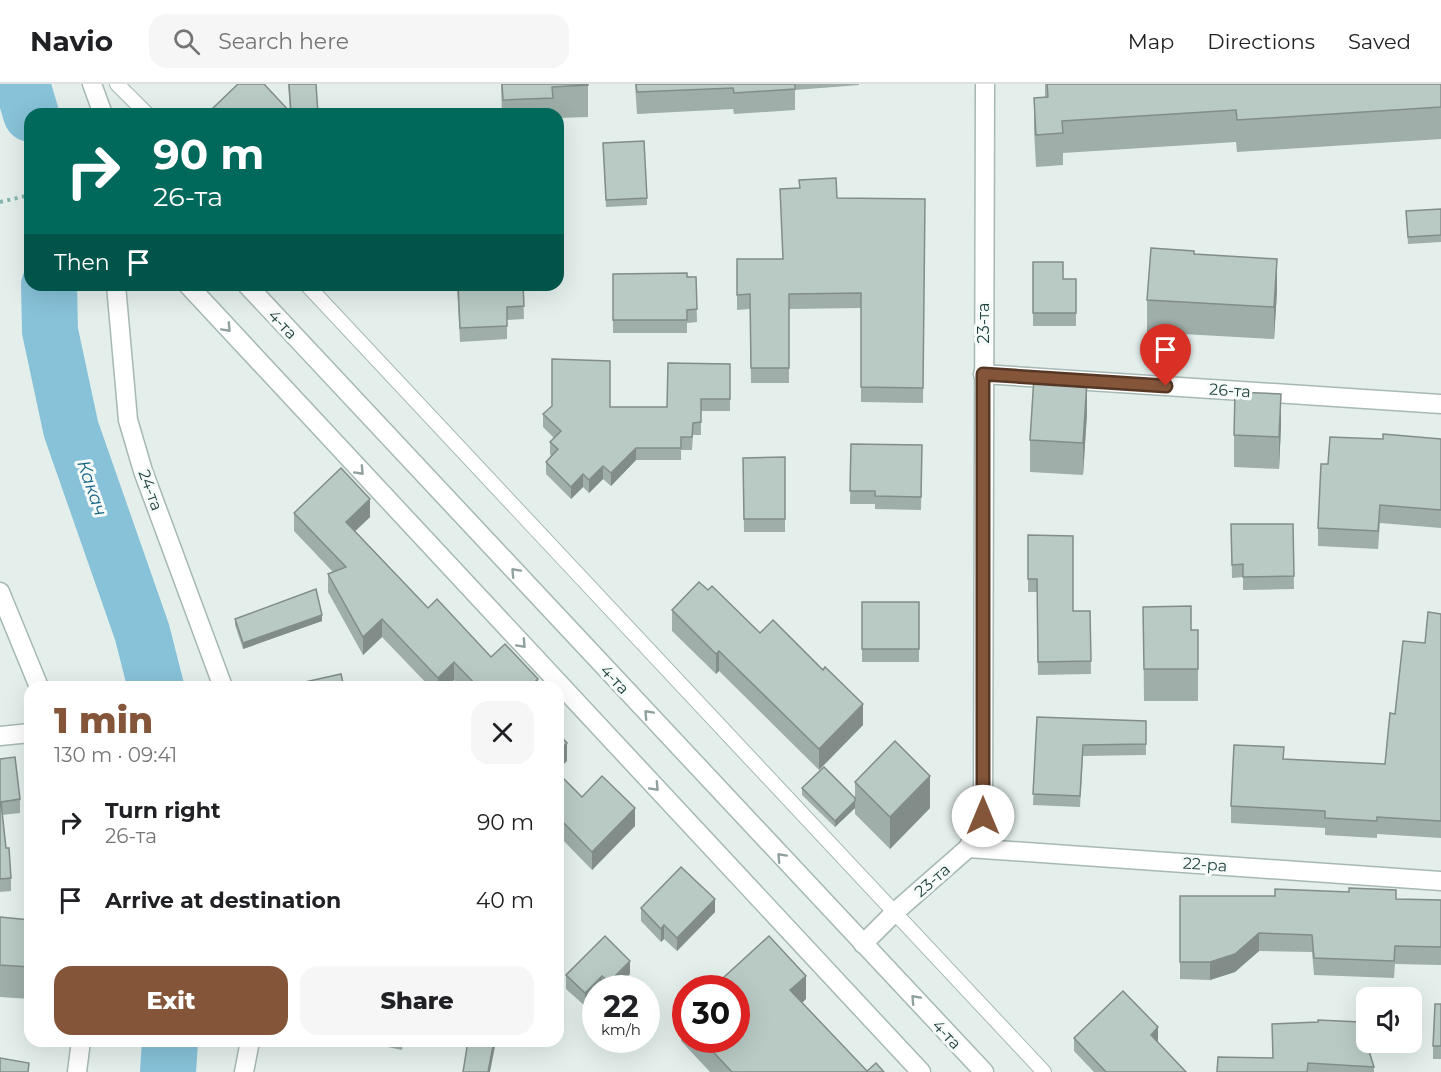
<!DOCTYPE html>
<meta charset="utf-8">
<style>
:root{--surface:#fff;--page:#f6f6f6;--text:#202124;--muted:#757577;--line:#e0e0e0;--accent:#845539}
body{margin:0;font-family:Montserrat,sans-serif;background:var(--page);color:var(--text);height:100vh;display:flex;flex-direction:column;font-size:22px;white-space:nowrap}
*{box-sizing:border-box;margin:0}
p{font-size:20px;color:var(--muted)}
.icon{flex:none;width:33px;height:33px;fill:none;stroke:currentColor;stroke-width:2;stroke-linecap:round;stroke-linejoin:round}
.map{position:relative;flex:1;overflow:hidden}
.side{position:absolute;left:24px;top:597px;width:540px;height:366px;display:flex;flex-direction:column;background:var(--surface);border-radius:18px;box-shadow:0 6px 24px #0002}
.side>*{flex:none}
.guide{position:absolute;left:24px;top:24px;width:540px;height:183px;border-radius:18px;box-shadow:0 6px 24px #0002;background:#00695c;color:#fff;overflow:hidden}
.buttons{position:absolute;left:1356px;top:903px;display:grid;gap:12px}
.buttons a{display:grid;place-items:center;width:66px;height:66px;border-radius:12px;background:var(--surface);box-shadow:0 6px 24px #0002;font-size:30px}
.speed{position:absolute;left:582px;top:891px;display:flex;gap:12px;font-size:30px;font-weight:700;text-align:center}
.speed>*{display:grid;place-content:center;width:78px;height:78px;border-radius:50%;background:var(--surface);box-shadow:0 6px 24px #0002;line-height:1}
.speed small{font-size:15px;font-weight:400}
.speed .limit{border:9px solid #d22;background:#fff;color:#111}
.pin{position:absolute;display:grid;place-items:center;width:51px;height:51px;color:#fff;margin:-62px -26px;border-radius:50% 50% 50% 0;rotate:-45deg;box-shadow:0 0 6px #0007}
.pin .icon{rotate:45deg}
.me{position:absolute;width:66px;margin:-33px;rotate:0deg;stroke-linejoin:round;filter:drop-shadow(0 0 4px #0008)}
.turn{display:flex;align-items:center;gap:21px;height:126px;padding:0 30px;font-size:27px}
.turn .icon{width:78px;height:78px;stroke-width:2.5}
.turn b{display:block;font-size:42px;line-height:51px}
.then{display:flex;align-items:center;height:57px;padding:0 30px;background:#0003;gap:12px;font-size:22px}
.round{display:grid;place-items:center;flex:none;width:63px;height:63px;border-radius:18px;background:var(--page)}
.summary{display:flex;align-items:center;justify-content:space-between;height:102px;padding:0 30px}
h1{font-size:36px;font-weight:800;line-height:45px;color:var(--accent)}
.cta{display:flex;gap:12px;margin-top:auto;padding:12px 30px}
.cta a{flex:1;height:69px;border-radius:18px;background:var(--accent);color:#fff;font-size:24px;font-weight:800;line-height:69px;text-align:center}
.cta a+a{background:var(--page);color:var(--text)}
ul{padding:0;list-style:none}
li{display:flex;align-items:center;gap:18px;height:78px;padding:0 30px}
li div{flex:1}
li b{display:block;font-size:22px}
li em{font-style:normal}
header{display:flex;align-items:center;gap:36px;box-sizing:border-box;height:84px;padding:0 30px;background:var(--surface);border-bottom:2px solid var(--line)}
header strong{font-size:28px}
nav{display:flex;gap:33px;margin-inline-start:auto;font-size:21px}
.search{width:420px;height:54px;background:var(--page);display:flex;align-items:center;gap:15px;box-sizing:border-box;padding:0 21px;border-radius:18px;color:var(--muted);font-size:22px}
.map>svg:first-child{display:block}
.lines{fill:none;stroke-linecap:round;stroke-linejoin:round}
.river{stroke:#87c2d9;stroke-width:56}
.lane-casing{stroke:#a6b8b5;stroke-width:16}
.street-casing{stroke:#a6b8b5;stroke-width:21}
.path{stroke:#81b6ad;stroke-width:4;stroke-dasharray:3 4.5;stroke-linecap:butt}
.lane{stroke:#fff;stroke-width:14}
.street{stroke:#fff;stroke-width:18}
.wall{fill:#9faea9}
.shaded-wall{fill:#828d8a}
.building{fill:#b9cac5;stroke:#828d8a;stroke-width:1.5}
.oneway{stroke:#90a19f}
.route-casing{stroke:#563725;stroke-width:15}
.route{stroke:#845539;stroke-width:10}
.labels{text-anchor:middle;stroke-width:6;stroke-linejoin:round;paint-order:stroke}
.street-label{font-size:16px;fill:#21433f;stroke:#f6fbf9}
.water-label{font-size:18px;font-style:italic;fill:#146487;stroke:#f6fbf9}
</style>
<header>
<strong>Navio</strong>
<div class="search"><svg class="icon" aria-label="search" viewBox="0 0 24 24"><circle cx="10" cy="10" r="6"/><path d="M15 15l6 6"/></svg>Search here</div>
<nav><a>Map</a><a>Directions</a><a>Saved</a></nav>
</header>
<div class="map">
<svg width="1441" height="988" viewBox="0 0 1441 988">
<rect width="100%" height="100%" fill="#e4efec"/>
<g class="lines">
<g class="river">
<path d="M22,0L31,30"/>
<path d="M49,201L50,247L71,345L142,548L156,603"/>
<path d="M168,988L170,957"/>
</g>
<defs>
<g id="lane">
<path d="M117,0L147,30"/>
<path d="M307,201L1044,988"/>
</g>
<g id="street">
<path d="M92,0L103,30"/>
<path d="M116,201L128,336L143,387L223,603"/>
<path d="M188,201L921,988"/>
<path d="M247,201L984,988"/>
<path d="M983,290L1441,320"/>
<path d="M0,508L39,603"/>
<path d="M0,652L30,649"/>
<path d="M968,764L1441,797"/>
<path d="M863,860L895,828L968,764L983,732L985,0"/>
<path d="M77,988L81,957"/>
<path d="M244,988L250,957"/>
</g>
</defs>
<use href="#lane" class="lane-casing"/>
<use href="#street" class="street-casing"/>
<path class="path" d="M0,118L30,111"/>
<use href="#lane" class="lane"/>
<use href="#street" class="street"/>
</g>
<g class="wall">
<path d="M288,0H316L318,30H213V24L290,28Z"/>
<path d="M501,0H588V33L558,34V30H502Z"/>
<path d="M635,0H859V1L795,6V26L734,30L733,25L637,30Z"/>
<path d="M1045,0H1441V55L1237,68L1236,58L1063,69V81L1036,83L1034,46V14H1045Z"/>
<path d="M603,59L647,114V121L606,123Z"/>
<path d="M799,96L837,114L925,115L923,319L861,318V224L789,225V299H751L750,225L737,226V175H783L780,105L799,104Z"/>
<path d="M1441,125V158L1408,160L1406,127Z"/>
<path d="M1194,170L1277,207L1274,255L1147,248V216Z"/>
<path d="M1033,178L1063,195H1076V242H1033Z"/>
<path d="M613,190L696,193L697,238L687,239V249H613Z"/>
<path d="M457,201H523L524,235L507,236V255L460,258Z"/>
<path d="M730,280V327H701V351H693L692,366H681V376H636L611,402L603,395L589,409L583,403L571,415L546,390V378L551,372L550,370V358L554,354L543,343V330L610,323H667Z"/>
<path d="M1087,329L1083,391L1030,388V356Z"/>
<path d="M1281,342L1279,385L1234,383V351Z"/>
<path d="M1383,355H1441V444L1380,439L1378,465L1318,462V444L1328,380Z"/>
<path d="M851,360L922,361L921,426L875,425V420H850Z"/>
<path d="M785,373V448H744L743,374Z"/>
<path d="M294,429L370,433L355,447L428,524L491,573L538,603H460L454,596L447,603H430L382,553L363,571L328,508V490L333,488L294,447Z"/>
<path d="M1231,440H1293L1294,505L1243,506V493L1232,494Z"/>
<path d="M1028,451L1073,527H1090L1091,590L1038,591L1037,508H1028Z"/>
<path d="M708,506L760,549L863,641L819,686L719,587L716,590L672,547V526Z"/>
<rect x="862" y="518" width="57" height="60"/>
<path d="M1143,523L1191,546H1198V617H1144Z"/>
<path d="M1441,530V754L1377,750V754L1325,751V744L1231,739V722L1284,675L1385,680L1395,630L1425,559Z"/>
<path d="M235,535L322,537L243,565L235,541Z"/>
<path d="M1037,633L1146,637V671L1083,672L1080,723L1033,721Z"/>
<path d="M0,675L20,715V729L2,731L6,764L11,794V807L0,808Z"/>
<path d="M558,689L582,713L635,742L592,786L558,751Z"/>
<path d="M855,698L930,724L890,765L855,730V724L835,743L802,711V704L855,714Z"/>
<path d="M1180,812L1441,816V881L1395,880L1394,894L1314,891L1312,868L1259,867L1235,888L1210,896L1180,895Z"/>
<path d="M641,824L715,828L677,867L664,855L661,858L641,837Z"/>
<path d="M0,833L30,836V915L0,913Z"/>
<path d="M630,890L615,904H596V911L585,922L566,905V891Z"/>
<path d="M806,915L802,919L867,987L884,988H710L681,957V933L686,929V956H736Z"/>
<path d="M1441,920V975H1433V962Z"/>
<path d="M1074,954L1158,957L1157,958L1186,988H1094L1074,967Z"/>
<path d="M378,957H403L402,966L378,961Z"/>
<path d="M1273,974L1374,983V988H1217Z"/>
</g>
<g class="shaded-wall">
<path d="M1277,175V207L1274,255V223Z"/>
<path d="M1087,297V329L1083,391V359Z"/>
<path d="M1281,310V342L1279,385V353Z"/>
<path d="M636,364V376L611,402V389Z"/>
<path d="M603,382V395L589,409V396Z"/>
<path d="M583,390V403L571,415V403Z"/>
<path d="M370,415V433L346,456V438Z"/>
<path d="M322,531V537L243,565V559Z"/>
<path d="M382,535V553L363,571V553Z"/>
<path d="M719,567V587L716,590V570Z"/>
<path d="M454,578V596L447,603H438V594Z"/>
<path d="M538,595V603H529Z"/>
<path d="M863,620V641L819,686V665Z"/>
<path d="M567,659V677L558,686V668Z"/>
<path d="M930,692V724L890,765V733Z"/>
<path d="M855,717V724L835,743V737Z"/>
<path d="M635,724V742L592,786V768Z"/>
<path d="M715,815V828L677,867V854Z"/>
<path d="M664,841V855L661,858V845Z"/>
<path d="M1259,849V867L1235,888L1210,896V878Z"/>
<path d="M630,877V890L615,904H609V898Z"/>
<path d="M602,892V904H596V911L585,922V909Z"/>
<path d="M806,892V915L790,930V906Z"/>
<path d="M1158,943V957L1151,964V951Z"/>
<path d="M494,957H496L490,988H488Z"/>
</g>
<g class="building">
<path d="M238,0H264L291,29L289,0H316L318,30H219L213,24Z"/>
<path d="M502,0H588V1L552,3L553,14L503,16Z"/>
<path d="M636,0H795V5L734,9L733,4L637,8Z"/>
<path d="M1047,0H1441V23L1237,36L1236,26L1062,37L1063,49L1036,51L1034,14L1048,13Z"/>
<path d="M644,57L647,114L606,116L603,59Z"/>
<path d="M836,94L837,114L925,115L923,304L861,303V209L789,210V284H751L750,210L737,211V175H783L780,105L800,104L799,96Z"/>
<path d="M1441,125V151L1408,153L1406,127Z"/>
<path d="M1151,164L1194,167V170L1277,175L1274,223L1147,216Z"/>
<path d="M1033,178H1063V195H1076V229H1033Z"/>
<path d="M687,189V193H696L697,225L687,226V236H613V190Z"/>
<path d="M458,201H523L524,222L507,223V242L460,244Z"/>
<path d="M552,275L610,277V323H667L668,279L730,280V315H701V338L693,339L692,353H681V364H636L611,389L603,382L589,396L583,390L571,403L546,378L558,365L550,358L561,347L543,330L552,322Z"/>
<path d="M1034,293L1087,297L1083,359L1030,356Z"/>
<path d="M1235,308L1281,310L1279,353L1234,351Z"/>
<path d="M1383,350L1441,355V426L1380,421L1378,447L1318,444L1321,380H1328L1330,353L1383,355Z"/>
<path d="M851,360L922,361L921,413L875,412V407H850Z"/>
<path d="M785,373V435H744L743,374Z"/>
<path d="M341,384L370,415L346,438L428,524L437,515L491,573L505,560L538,595L529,603H478L454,578L438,594L382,535L363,553L328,490L346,483L294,429Z"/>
<path d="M1231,440H1293L1294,492L1243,493V480L1232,481Z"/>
<path d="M1028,451L1073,452V527H1090L1091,577L1038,578L1037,495H1028Z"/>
<path d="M699,498L708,506L712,502L760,549L773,536L823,586L825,583L863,620L819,665L719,567L716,570L672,526Z"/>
<path d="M316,505L322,531L243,559L235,535Z"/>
<rect x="862" y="518" width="57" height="47"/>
<path d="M1191,522V546H1198V585H1144L1143,523Z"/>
<path d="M1428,528L1441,530V737L1377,733V737L1325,734V727L1231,722L1234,661L1284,663L1283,675L1385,680L1390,629L1395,630L1403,557L1425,559Z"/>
<path d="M341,590L344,603H291V601Z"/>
<path d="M1037,633L1146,637V660L1083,661L1080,712L1033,710Z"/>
<path d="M558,649L567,659L558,668Z"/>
<path d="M895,657L930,692L890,733L855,698Z"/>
<path d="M15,673L20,715L1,718L6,764H9L11,794L0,795V675Z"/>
<path d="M824,683L855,714V717L835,737L802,704Z"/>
<path d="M558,689L582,713L602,692L635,724L592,768L558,733Z"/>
<path d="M681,783L715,815L677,854L664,841L661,845L641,824Z"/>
<path d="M1349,804L1396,806V815L1441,816V863L1395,862L1394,877L1314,874L1312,851L1259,849L1235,870L1210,878H1180V812H1275V805L1349,808Z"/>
<path d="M0,833L30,836V883L0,881Z"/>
<path d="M605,852L630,877L609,898L602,892L585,909L566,891Z"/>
<path d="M769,852L806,892L790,906L867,987L876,979L884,988H732L702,956H736V904H712Z"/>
<path d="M1123,907L1158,943L1151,951L1186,988H1106L1074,954Z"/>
<path d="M1435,920H1441V962H1433Z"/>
<path d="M686,929V938L681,933Z"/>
<path d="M1318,936L1360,938L1374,983L1308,979L1307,988H1217L1218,973L1273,974L1272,940L1318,938Z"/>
<path d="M468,957H494L488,988H463Z"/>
<path d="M0,974L29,979L28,988H0Z"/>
</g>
<defs><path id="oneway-chevron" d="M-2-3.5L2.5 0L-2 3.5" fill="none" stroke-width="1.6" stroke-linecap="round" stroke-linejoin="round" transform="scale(1.5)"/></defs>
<g class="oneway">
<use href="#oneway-chevron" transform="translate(227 244) rotate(47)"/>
<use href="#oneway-chevron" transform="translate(360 387) rotate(47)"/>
<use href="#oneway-chevron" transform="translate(515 488) rotate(-133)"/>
<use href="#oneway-chevron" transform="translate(522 560) rotate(47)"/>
<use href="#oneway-chevron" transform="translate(648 630) rotate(-133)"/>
<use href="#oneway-chevron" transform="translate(655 703) rotate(47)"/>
<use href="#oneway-chevron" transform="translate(781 773) rotate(-133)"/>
<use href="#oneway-chevron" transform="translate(915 915) rotate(-133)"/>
</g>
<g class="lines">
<defs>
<path id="route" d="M983,732V290L1166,302"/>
</defs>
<use href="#route" class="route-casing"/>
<use href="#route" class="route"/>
</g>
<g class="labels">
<g class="street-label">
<text transform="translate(983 239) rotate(-90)" y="6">23-та</text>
<text transform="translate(283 240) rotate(47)" y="6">4-та</text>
<text transform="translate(1230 306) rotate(4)" y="6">26-та</text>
<text transform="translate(151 406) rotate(70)" y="6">24-та</text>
<text transform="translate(615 595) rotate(47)" y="6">4-та</text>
<text transform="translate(1205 780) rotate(4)" y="6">22-ра</text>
<text transform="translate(932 796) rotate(-41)" y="6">23-та</text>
<text transform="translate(947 950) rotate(47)" y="6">4-та</text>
</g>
<g class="water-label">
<text transform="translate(92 404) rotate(71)" y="6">Какач</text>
</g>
</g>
</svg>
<div class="buttons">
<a><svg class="icon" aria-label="sound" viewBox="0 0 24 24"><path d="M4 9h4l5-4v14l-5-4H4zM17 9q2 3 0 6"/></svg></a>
</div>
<div class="speed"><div>22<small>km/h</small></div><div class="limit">30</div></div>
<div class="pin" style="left:1166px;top:302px;background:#d93025"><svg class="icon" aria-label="arrive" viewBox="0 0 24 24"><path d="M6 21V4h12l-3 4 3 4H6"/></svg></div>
<svg class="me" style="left:983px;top:732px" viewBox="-20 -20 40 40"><circle r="19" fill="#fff"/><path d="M0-13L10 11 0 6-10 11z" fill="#845539"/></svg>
<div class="guide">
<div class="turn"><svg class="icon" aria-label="right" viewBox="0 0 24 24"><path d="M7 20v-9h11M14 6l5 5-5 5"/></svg><div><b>90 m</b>26-та</div></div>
<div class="then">Then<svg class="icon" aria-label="arrive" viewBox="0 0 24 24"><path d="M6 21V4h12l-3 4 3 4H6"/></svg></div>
</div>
<section class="side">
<div class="summary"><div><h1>1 min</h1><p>130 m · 09:41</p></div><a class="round"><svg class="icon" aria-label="close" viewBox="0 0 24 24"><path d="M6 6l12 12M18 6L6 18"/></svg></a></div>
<ul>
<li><svg class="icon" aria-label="right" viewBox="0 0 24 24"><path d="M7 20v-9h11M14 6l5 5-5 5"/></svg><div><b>Turn right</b><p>26-та</p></div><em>90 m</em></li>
<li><svg class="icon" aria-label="arrive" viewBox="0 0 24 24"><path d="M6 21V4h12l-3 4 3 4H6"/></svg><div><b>Arrive at destination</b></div><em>40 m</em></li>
</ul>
<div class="cta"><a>Exit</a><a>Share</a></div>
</section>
</div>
